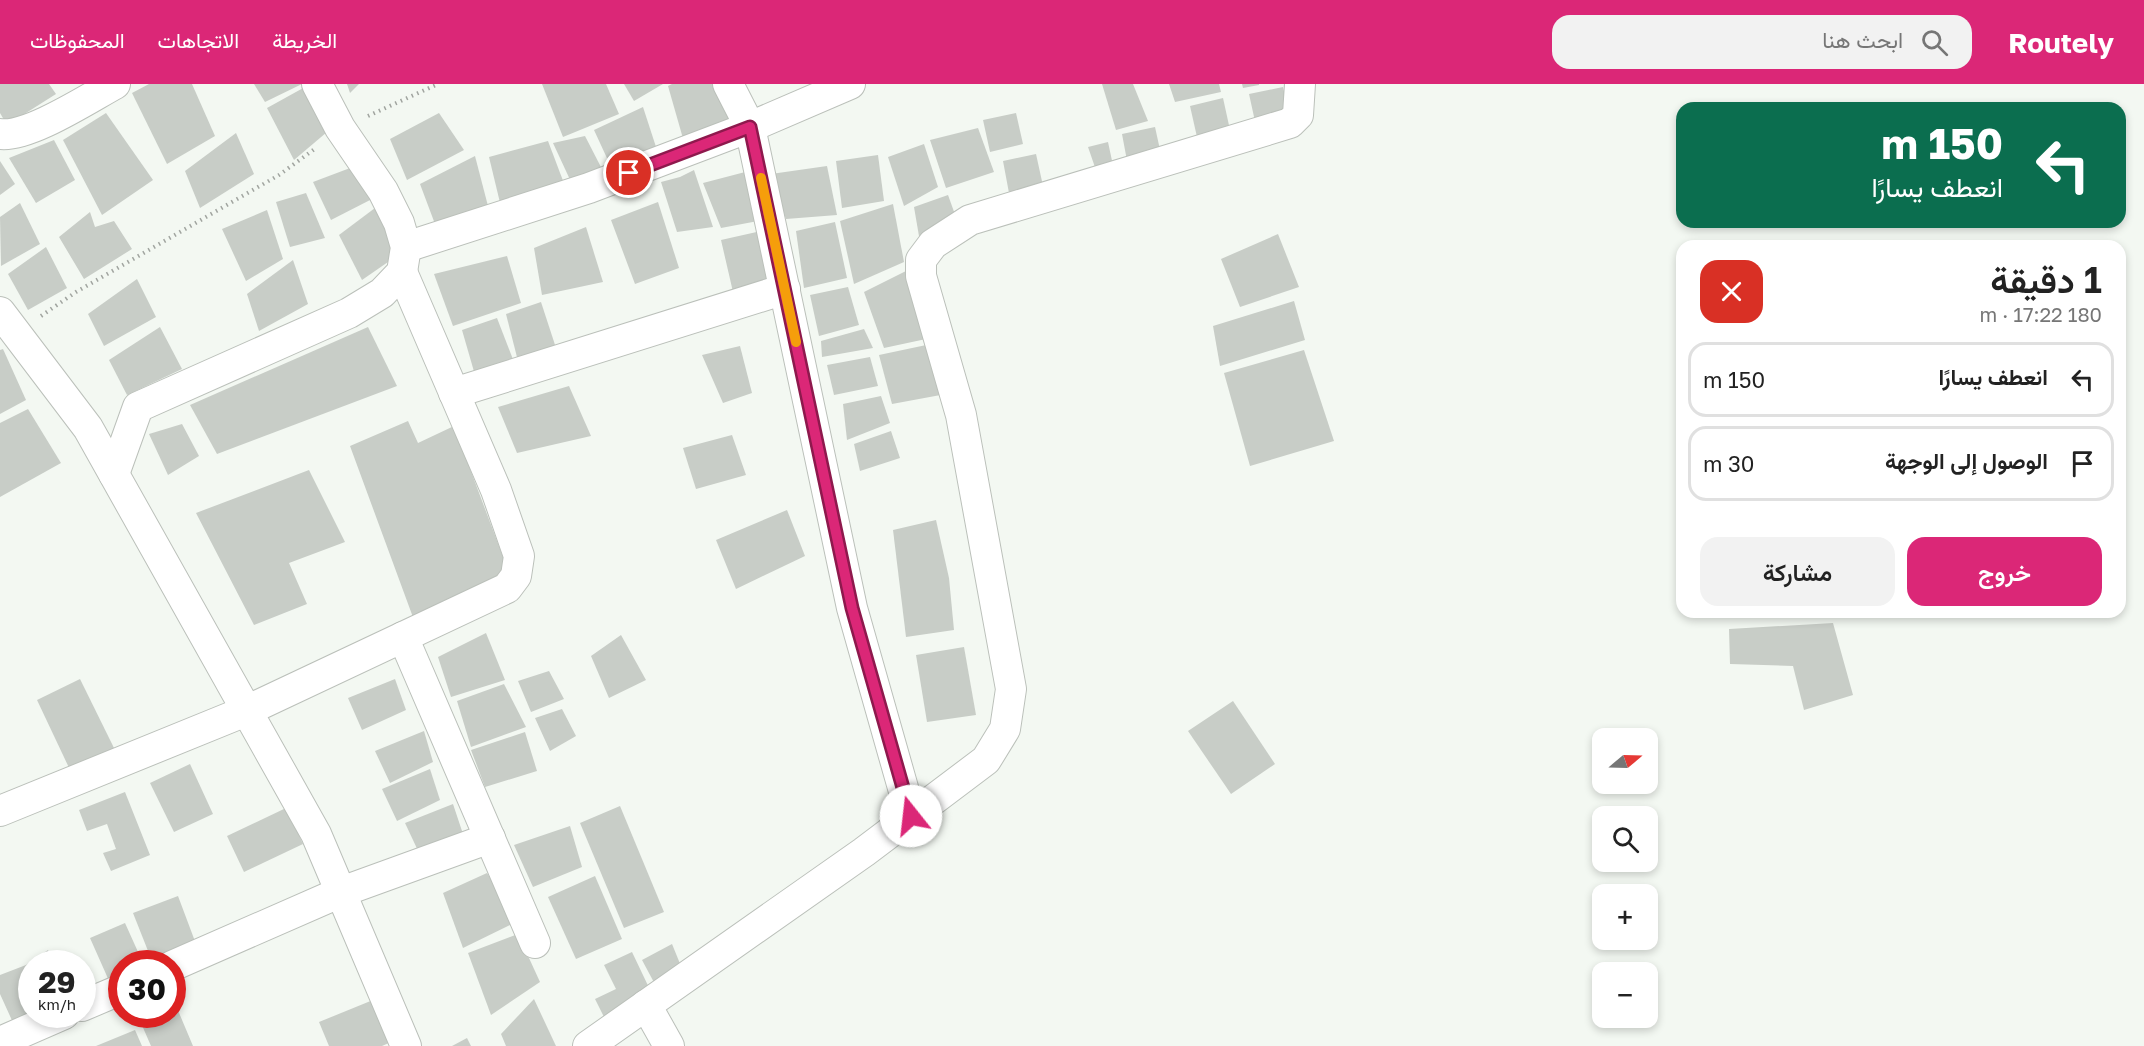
<!DOCTYPE html>
<html lang="ar">
<meta charset="utf-8">
<style>
:root{--surface:#fff;--page:#f2f2f2;--text:#222;--muted:#767676;--line:#e0e0e0;--accent:#db2777}
body{margin:0;font-family:"Golos Text",Vazirmatn,sans-serif;background:var(--page);color:var(--text);direction:rtl;height:100vh;display:flex;flex-direction:column;font-size:22px;white-space:nowrap}
*{box-sizing:border-box;margin:0}
p{font-size:20px;color:var(--muted)}
.icon{flex:none;width:33px;height:33px;fill:none;stroke:currentColor;stroke-width:2;stroke-linecap:round;stroke-linejoin:round}
.map{position:relative;flex:1;overflow:hidden;direction:ltr}
.details{position:absolute;left:1676px;top:156px;width:450px;height:378px;display:flex;flex-direction:column;background:var(--surface);border-radius:18px;box-shadow:0 3px 9px #0003;direction:rtl}
.details>*{flex:none}
.top-card{position:absolute;left:1676px;top:18px;width:450px;height:126px;border-radius:18px;box-shadow:0 3px 9px #0003;direction:rtl;background:#0b6e4f;color:#fff;overflow:hidden}
.needle{width:39px;rotate:71deg}
.controls{position:absolute;left:1592px;top:644px;display:grid;gap:12px}
.controls a{display:grid;place-items:center;width:66px;height:66px;border-radius:12px;background:var(--surface);box-shadow:0 3px 9px #0003;font-size:30px}
.speed{position:absolute;left:18px;top:866px;display:flex;gap:12px;font-size:30px;font-weight:700;text-align:center}
.speed>*{display:grid;place-content:center;width:78px;height:78px;border-radius:50%;background:var(--surface);box-shadow:0 3px 9px #0003;line-height:1}
.speed small{font-size:15px;font-weight:400}
.speed .limit{border:9px solid #d22;background:#fff;color:#111}
.pin{position:absolute;display:grid;place-items:center;width:51px;height:51px;color:#fff;margin:-26px;border:3px solid #fff;border-radius:50%;box-shadow:0 2px 6px #0007}
.me{position:absolute;width:66px;margin:-33px;rotate:344deg;stroke-linejoin:round;filter:drop-shadow(0 0 4px #0008)}
.turn{display:flex;align-items:center;gap:21px;height:126px;padding:0 24px;font-size:27px}
.turn .icon{width:78px;height:78px;stroke-width:2.5}
.turn b{display:block;font-size:42px;line-height:51px}
.round{display:grid;place-items:center;flex:none;width:63px;height:63px;border-radius:18px;background:var(--page)}
.headline{display:flex;align-items:center;justify-content:space-between;height:102px;padding:0 24px}
h1{font-size:36px;font-weight:600;line-height:45px}
.cta{display:flex;gap:12px;margin-top:auto;padding:12px 24px}
.cta a{flex:1;height:69px;border-radius:18px;background:var(--accent);color:#fff;font-size:24px;font-weight:600;line-height:69px;text-align:center}
.cta a+a{background:var(--page);color:var(--text)}
ul{padding:0;list-style:none}
li{display:flex;align-items:center;gap:18px;height:75px;margin:0 12px 9px;padding:0 12px;border:3px solid var(--line);border-radius:18px}
li div{flex:1}
li b{display:block;font-size:22px}
li em{font-style:normal}
header{display:flex;align-items:center;gap:36px;box-sizing:border-box;height:84px;padding:0 30px;background:var(--accent);color:#fff}
header strong{font-size:28px}
nav{display:flex;gap:33px;margin-inline-start:auto;font-size:21px}
.search{width:420px;height:54px;background:var(--page);display:flex;align-items:center;gap:15px;box-sizing:border-box;padding:0 21px;border-radius:18px;color:var(--muted);font-size:22px}
.map>svg:first-child{display:block}
.building{fill:#c8cdc7}
.lines{fill:none;stroke-linecap:round;stroke-linejoin:round}
.street-casing{stroke:#bbc0ba;stroke-width:32}
.path{stroke:#a1a5a0;stroke-width:4;stroke-dasharray:1.5 4.5;stroke-linecap:butt}
.street{stroke:#fff;stroke-width:30}
.route-casing{stroke:#8e194d;stroke-width:15}
.route{stroke:#db2777;stroke-width:10}
.slow{stroke:#f59e0b;stroke-width:10}
</style>
<header>
<strong>Routely</strong>
<div class="search"><svg class="icon" aria-label="search" viewBox="0 0 24 24"><circle cx="10" cy="10" r="6"/><path d="M15 15l6 6"/></svg>ابحث هنا</div>
<nav><a>الخريطة</a><a>الاتجاهات</a><a>المحفوظات</a></nav>
</header>
<div class="map">
<svg width="2144" height="962" viewBox="0 0 2144 962">
<rect width="100%" height="100%" fill="#f3f8f2"/>
<g class="building">
<path d="M0,0H49L56,10L7,41L0,29Z"/>
<path d="M149,0H192L215,52L167,80L132,9Z"/>
<path d="M254,0H302L265,18Z"/>
<path d="M347,0H359L350,9Z"/>
<path d="M542,0H606L619,30L563,53Z"/>
<path d="M624,0H663L634,17Z"/>
<path d="M672,0H714L734,36L684,58L668,2Z"/>
<path d="M1102,0H1133L1148,37L1116,46Z"/>
<path d="M1169,0H1219L1221,8L1175,18Z"/>
<path d="M1242,0H1259V1L1243,4Z"/>
<path d="M305,3L327,48L294,76L267,24Z"/>
<path d="M1283,3L1290,34L1256,42L1249,10Z"/>
<path d="M1223,14L1230,46L1197,53L1190,22Z"/>
<path d="M643,23L657,66L612,85L594,46Z"/>
<path d="M106,29L153,96L102,131L63,56Z"/>
<path d="M439,29L464,66L407,96L390,55Z"/>
<path d="M1016,29L1023,60L990,68L983,36Z"/>
<path d="M1155,43L1162,75L1128,82L1122,50Z"/>
<path d="M978,44L994,88L946,104L930,56Z"/>
<path d="M236,49L254,90L200,124L185,87Z"/>
<path d="M585,52L604,89L572,100L553,59Z"/>
<path d="M54,56L75,96L36,119L9,74Z"/>
<path d="M548,57L565,102L502,127L489,73Z"/>
<path d="M1108,58L1114,86L1098,92L1088,63Z"/>
<path d="M924,60L938,103L904,122L888,73Z"/>
<path d="M1036,70L1043,102L1009,109L1003,77Z"/>
<path d="M878,71L884,117L842,124L836,77Z"/>
<path d="M475,72L488,122L435,140L420,100Z"/>
<path d="M0,77L15,100L0,111Z"/>
<path d="M358,81L374,114L331,136L313,98Z"/>
<path d="M827,82L837,131L786,135L771,90Z"/>
<path d="M694,86L713,143L677,148L661,98L680,93Z"/>
<path d="M749,87L758,137L721,144L703,99Z"/>
<path d="M306,109L325,154L290,163L276,118Z"/>
<path d="M948,111L957,136L920,158L914,123Z"/>
<path d="M658,118L679,184L635,200L611,136Z"/>
<path d="M20,119L40,160L1,182L0,133Z"/>
<path d="M893,120L904,178L854,200L840,137Z"/>
<path d="M375,124L401,169L362,196L339,151Z"/>
<path d="M267,126L283,175L246,197L222,145Z"/>
<path d="M90,128L95,143L114,137L132,165L84,195L59,153Z"/>
<path d="M835,138L847,194L804,204L796,147Z"/>
<path d="M586,143L603,198L542,211L534,164Z"/>
<path d="M761,147L772,194L733,208L721,156Z"/>
<path d="M1278,150L1299,203L1240,223L1221,175Z"/>
<path d="M46,163L67,204L28,226L8,190Z"/>
<path d="M507,172L521,219L453,242L434,190Z"/>
<path d="M293,176L308,220L259,247L247,210Z"/>
<path d="M910,185L926,255L884,264L864,208Z"/>
<path d="M137,195L156,233L104,262L88,230Z"/>
<path d="M848,203L859,241L819,252L810,211Z"/>
<path d="M1294,217L1305,256L1220,282L1213,242Z"/>
<path d="M541,218L557,267L520,285L506,230Z"/>
<path d="M497,234L514,278L475,291L462,246Z"/>
<path d="M160,243L182,285L127,311L109,276Z"/>
<path d="M368,243L397,302L217,370L190,321Z"/>
<path d="M864,245L873,264L822,273L821,257Z"/>
<path d="M931,260L946,310L892,320L879,271Z"/>
<path d="M740,262L752,309L723,319L702,271Z"/>
<path d="M3,265L26,316L0,330V266Z"/>
<path d="M1304,266L1334,357L1250,382L1224,289Z"/>
<path d="M870,273L878,302L834,311L827,281Z"/>
<path d="M569,302L591,352L517,369L498,323Z"/>
<path d="M881,312L890,339L847,356L843,320Z"/>
<path d="M28,325L61,379L0,413V339Z"/>
<path d="M408,337L418,359L454,342L509,489L414,536L350,362Z"/>
<path d="M182,340L199,372L168,391L149,350Z"/>
<path d="M891,347L900,374L860,387L854,360Z"/>
<path d="M732,351L746,391L696,405L683,364Z"/>
<path d="M309,386L345,458L289,479L307,520L254,541L196,429Z"/>
<path d="M787,426L805,472L736,505L716,456Z"/>
<path d="M936,436L949,494L954,546L906,553L893,446Z"/>
<path d="M1833,539L1853,611L1804,626L1793,582L1730,580L1729,545Z"/>
<path d="M486,549L505,596L451,613L438,573Z"/>
<path d="M621,551L646,596L609,614L591,572Z"/>
<path d="M964,563L976,631L927,638L916,571Z"/>
<path d="M549,587L564,615L531,628L518,597Z"/>
<path d="M80,595L115,666L71,688L37,616Z"/>
<path d="M395,595L406,626L362,646L348,614Z"/>
<path d="M504,600L526,643L471,663L457,617Z"/>
<path d="M1233,617L1275,680L1231,710L1188,647Z"/>
<path d="M562,625L576,652L550,667L535,634Z"/>
<path d="M424,647L433,678L390,699L375,667Z"/>
<path d="M525,648L537,687L485,703L471,666Z"/>
<path d="M190,680L213,730L174,748L150,699Z"/>
<path d="M430,685L440,716L397,737L382,705Z"/>
<path d="M125,708L150,771L111,787L103,769L116,765L107,740L87,747L79,726Z"/>
<path d="M453,720L463,750L420,771L405,739Z"/>
<path d="M620,722L664,828L624,844L580,739Z"/>
<path d="M286,724L303,760L244,788L227,752Z"/>
<path d="M570,742L582,783L533,803L514,761Z"/>
<path d="M487,789L518,837L463,864L443,809Z"/>
<path d="M595,792L622,855L576,875L548,813Z"/>
<path d="M178,812L196,860L152,877L133,829Z"/>
<path d="M125,839L143,879H122V894L110,899L90,854Z"/>
<path d="M518,850L540,898L491,931L468,869Z"/>
<path d="M672,860L683,887L657,904L642,876Z"/>
<path d="M48,866L52,879H32V930L15,943L0,910V891L26,881Z"/>
<path d="M632,868L652,910L604,933L595,915L616,905L604,881Z"/>
<path d="M534,915L556,962H506L501,950Z"/>
<path d="M373,916L391,958L382,962H329L319,938Z"/>
<path d="M177,924L193,962H151L141,939L162,930H172V926Z"/>
<path d="M135,946L142,962H96Z"/>
<path d="M467,954L471,962H452Z"/>
</g>
<g class="lines">
<defs>
<g id="street">
<path d="M728,0L750,43L852,524L911,732"/>
<path d="M0,50C28,54 89,14 115,0"/>
<path d="M406,163L589,104L750,43L850,0"/>
<path d="M0,228L88,344L316,750L406,962"/>
<path d="M454,309L785,205"/>
<path d="M114,390L138,323L349,229L382,209L402,188L406,163L399,139L383,107L340,44L317,0"/>
<path d="M403,553L535,859"/>
<path d="M0,727L246,627L507,504L516,492L519,472L496,406L402,188"/>
<path d="M172,882L341,808L490,754"/>
<path d="M646,921L669,962"/>
<path d="M82,922L122,905"/>
<path d="M0,958L64,930"/>
<path d="M588,962L864,768L986,676L1005,645L1011,605L961,331L921,192V176L933,160L970,136L1290,39L1298,31L1300,0"/>
</g>
</defs>
<use href="#street" class="street-casing"/>
<g class="path">
<path d="M368,32L438,0"/>
<path d="M41,232L76,208L279,91L316,64"/>
</g>
<use href="#street" class="street"/>
</g>
<g class="lines">
<defs>
<path id="route" d="M629,89L750,43L852,524L911,732"/>
</defs>
<use href="#route" class="route-casing"/>
<use href="#route" class="route"/>
<path class="slow" d="M761,94L796,258"/>
</g>
</svg>
<div class="controls">
<a><svg class="needle" viewBox="-14 -14 28 28"><path d="M0-13l5 13h-10z" fill="#e53935"/><path d="M0 13l5-13h-10z" fill="#767676"/></svg></a>
<a><svg class="icon" aria-label="search" viewBox="0 0 24 24"><circle cx="10" cy="10" r="6"/><path d="M15 15l6 6"/></svg></a>
<a>+</a>
<a>−</a>
</div>
<div class="speed"><div>29<small>km/h</small></div><div class="limit">30</div></div>
<div class="pin" style="left:629px;top:89px;background:#d93025"><svg class="icon" aria-label="arrive" viewBox="0 0 24 24"><path d="M6 21V4h12l-3 4 3 4H6"/></svg></div>
<svg class="me" style="left:911px;top:732px" viewBox="-20 -20 40 40"><circle r="19" fill="#fff"/><path d="M0-13L10 11 0 6-10 11z" fill="#db2777"/></svg>
<div class="top-card">
<div class="turn"><svg class="icon" aria-label="left" viewBox="0 0 24 24"><path d="M17 20v-9H6M10 6l-5 5 5 5"/></svg><div><b>150 m</b>انعطف يسارًا</div></div>
</div>
<section class="details">
<div class="headline"><div><h1>1 دقيقة</h1><p>180 m · 17:22</p></div><a class="round" style="background:#d93025;color:#fff"><svg class="icon" aria-label="close" viewBox="0 0 24 24"><path d="M6 6l12 12M18 6L6 18"/></svg></a></div>
<ul>
<li><svg class="icon" aria-label="left" viewBox="0 0 24 24"><path d="M17 20v-9H6M10 6l-5 5 5 5"/></svg><div><b>انعطف يسارًا</b></div><em>150 m</em></li>
<li><svg class="icon" aria-label="arrive" viewBox="0 0 24 24"><path d="M6 21V4h12l-3 4 3 4H6"/></svg><div><b>الوصول إلى الوجهة</b></div><em>30 m</em></li>
</ul>
<div class="cta"><a>خروج</a><a>مشاركة</a></div>
</section>
</div>
